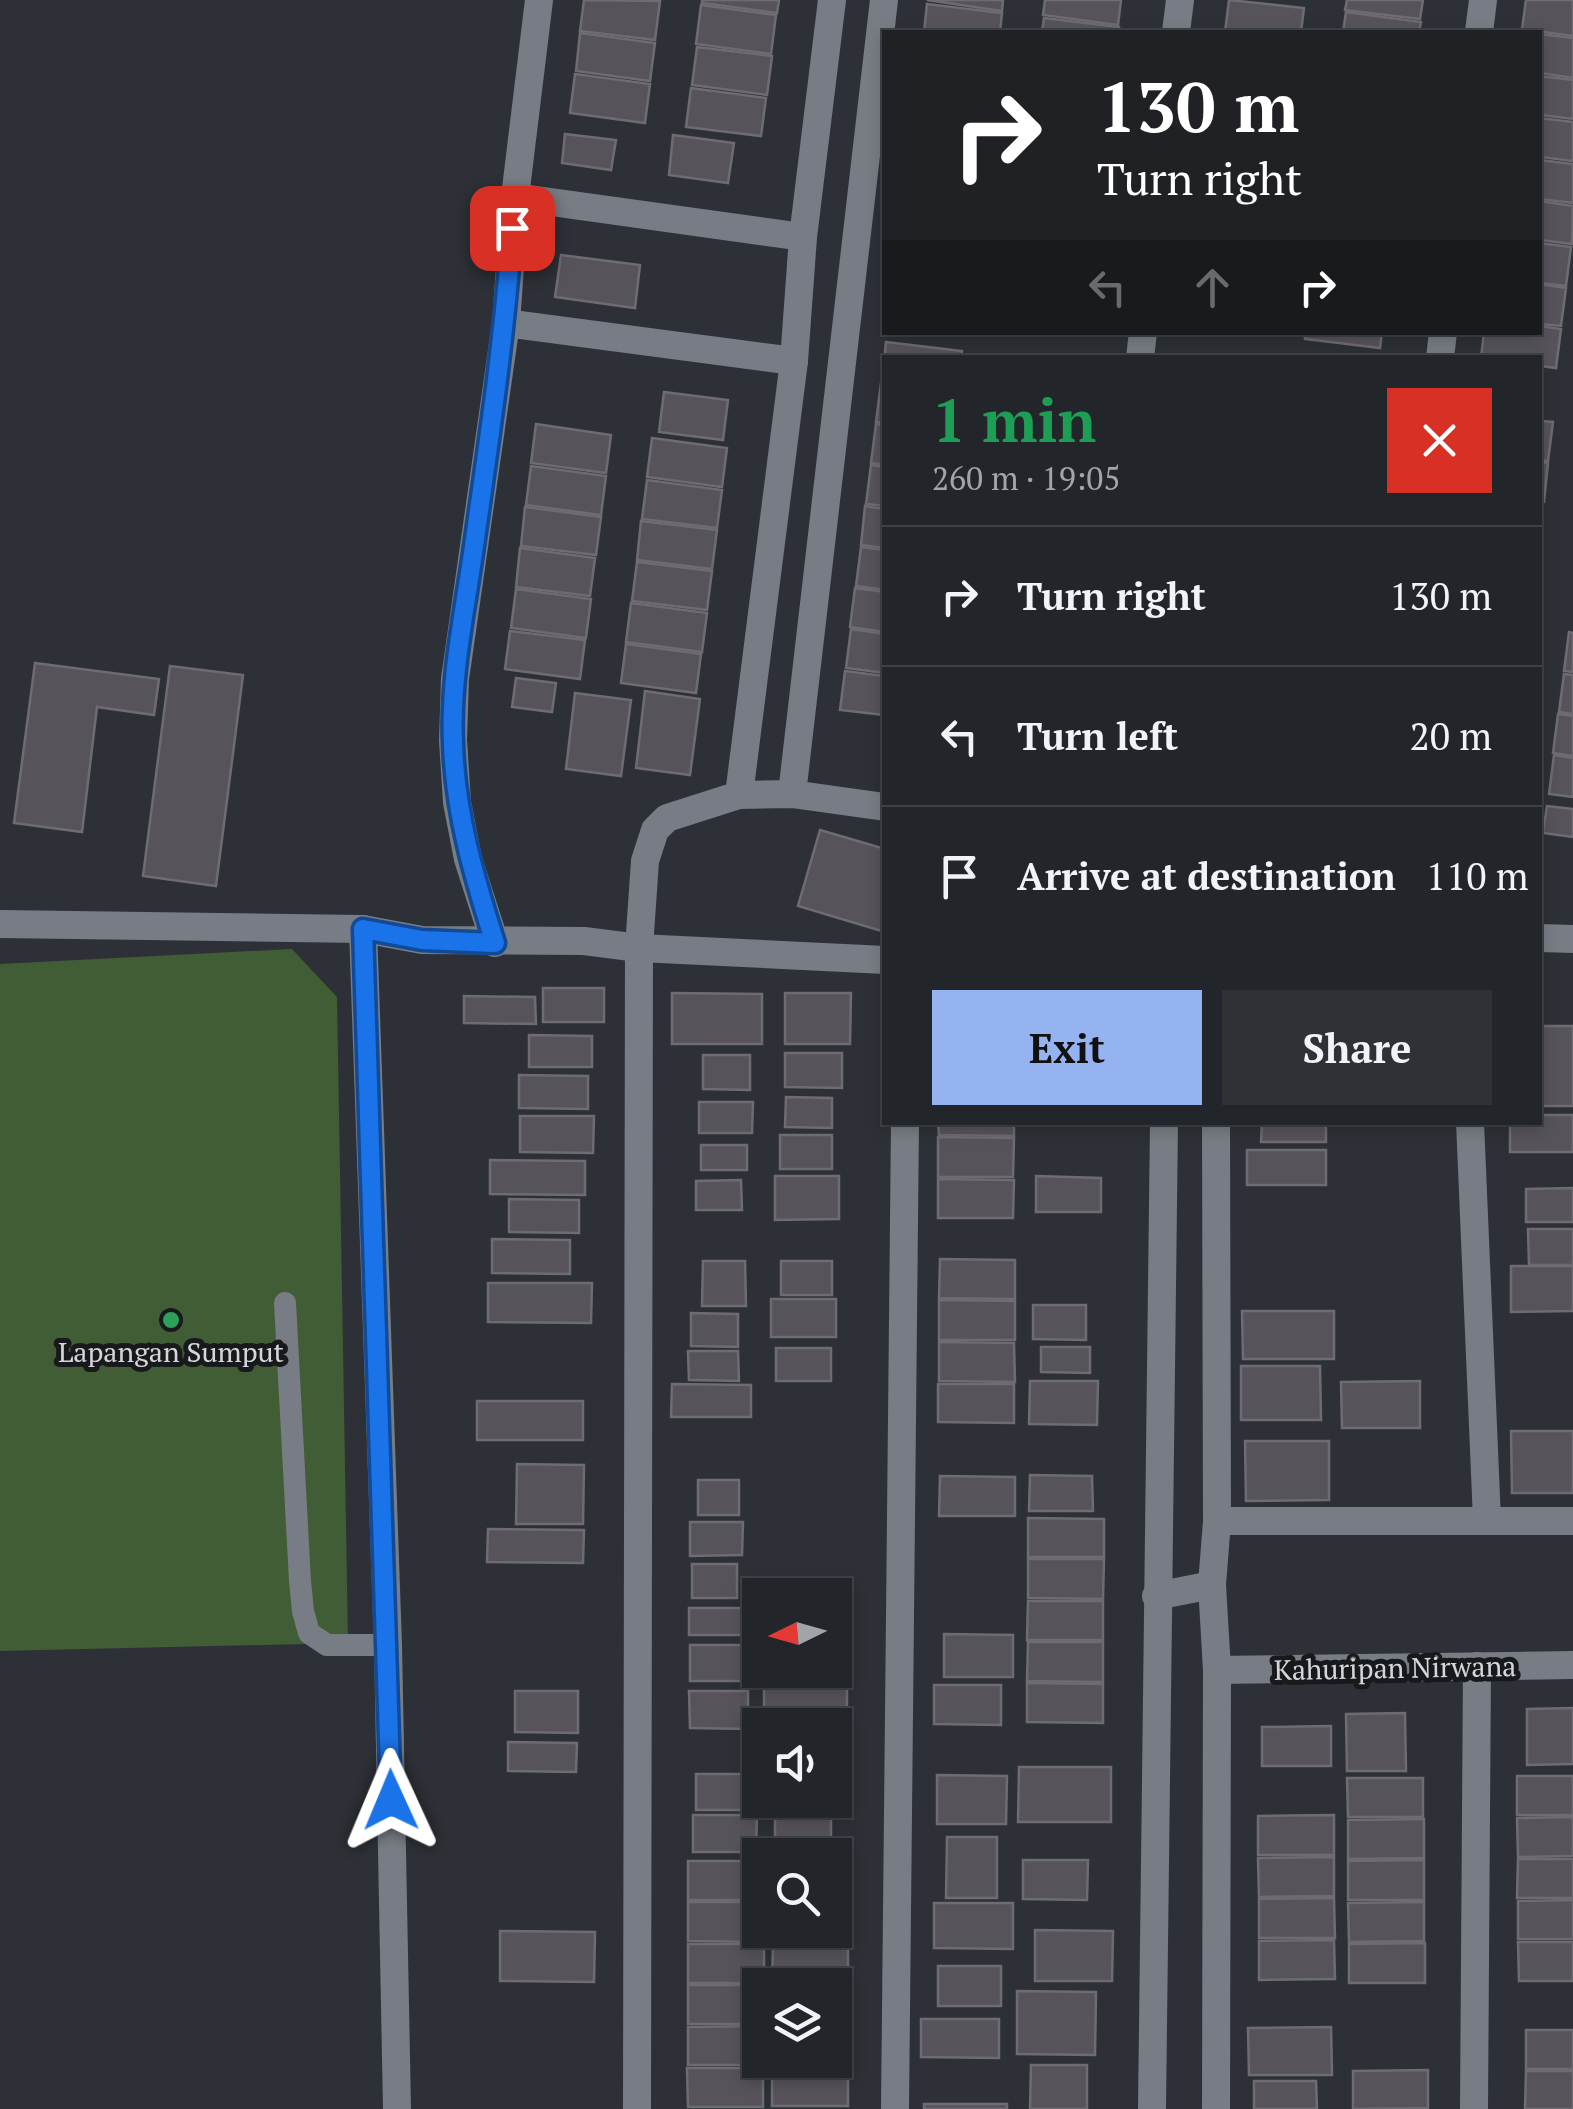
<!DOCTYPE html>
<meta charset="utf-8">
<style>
:root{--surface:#222529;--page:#2e3135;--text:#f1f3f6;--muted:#a2a5a8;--line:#3f4246;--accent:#95b2f1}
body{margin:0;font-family:"PT Serif",serif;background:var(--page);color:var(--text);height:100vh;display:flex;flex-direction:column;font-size:38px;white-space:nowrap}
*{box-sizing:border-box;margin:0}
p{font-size:32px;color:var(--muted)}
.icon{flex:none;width:55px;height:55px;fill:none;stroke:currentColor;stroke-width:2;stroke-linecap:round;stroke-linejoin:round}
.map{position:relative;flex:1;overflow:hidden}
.details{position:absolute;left:882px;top:355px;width:660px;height:770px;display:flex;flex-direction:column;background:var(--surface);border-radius:0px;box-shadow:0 5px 15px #0003,0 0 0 2px var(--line)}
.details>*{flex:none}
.banner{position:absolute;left:882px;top:30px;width:660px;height:305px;border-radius:0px;box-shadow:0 5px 15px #0003,0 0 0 2px var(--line);background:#202124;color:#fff;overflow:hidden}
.needle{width:65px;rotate:265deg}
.tools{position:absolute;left:742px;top:1578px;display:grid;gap:20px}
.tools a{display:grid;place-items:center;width:110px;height:110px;border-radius:0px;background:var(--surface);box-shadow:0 5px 15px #0003,0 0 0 2px var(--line);font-size:50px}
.pin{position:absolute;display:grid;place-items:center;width:85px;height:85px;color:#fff;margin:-42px;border-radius:20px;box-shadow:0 5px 15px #0006}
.me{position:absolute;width:110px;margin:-55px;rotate:359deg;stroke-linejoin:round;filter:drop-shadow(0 0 8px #0008)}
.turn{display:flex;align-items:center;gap:35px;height:210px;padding:0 50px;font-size:45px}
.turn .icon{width:130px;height:130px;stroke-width:2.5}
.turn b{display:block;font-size:70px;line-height:85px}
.lanes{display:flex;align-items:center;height:95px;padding:0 50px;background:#0003;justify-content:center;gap:50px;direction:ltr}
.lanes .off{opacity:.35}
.round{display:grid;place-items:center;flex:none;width:105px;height:105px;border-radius:0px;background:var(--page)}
.overview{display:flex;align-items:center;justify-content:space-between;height:170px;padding:0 50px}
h1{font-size:60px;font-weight:600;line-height:75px;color:#1e9e55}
.action{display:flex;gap:20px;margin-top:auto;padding:20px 50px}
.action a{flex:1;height:115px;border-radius:0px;background:var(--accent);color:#111;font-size:40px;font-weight:600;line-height:115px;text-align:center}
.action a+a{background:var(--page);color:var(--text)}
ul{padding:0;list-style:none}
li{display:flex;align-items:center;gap:30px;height:140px;padding:0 50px;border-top:2px solid var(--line)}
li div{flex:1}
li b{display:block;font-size:38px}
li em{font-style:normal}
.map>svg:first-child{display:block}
.green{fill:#415d36}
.building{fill:#57535b;stroke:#6e6b72;stroke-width:2.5}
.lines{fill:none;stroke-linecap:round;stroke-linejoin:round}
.service{stroke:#787c84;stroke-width:22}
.minor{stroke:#787c84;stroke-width:28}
.route-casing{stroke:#114b97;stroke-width:25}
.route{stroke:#1a73e8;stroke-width:18}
.leisure-dot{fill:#2e9e5b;stroke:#17191c;stroke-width:4}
.labels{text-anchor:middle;stroke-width:10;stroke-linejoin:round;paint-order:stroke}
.poi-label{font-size:28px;fill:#d4d6da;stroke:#17191c}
.street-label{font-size:28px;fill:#d4d6da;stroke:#17191c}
</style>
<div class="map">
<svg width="1573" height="2109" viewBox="0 0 1573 2109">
<rect width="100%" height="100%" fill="#2d3137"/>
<path class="green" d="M292,949L337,997L348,1643L0,1651V964Z"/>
<g class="building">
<path d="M584,0L660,1L655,40L580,31Z"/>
<path d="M702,0H779L777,13L702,3Z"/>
<path d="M927,0H1003L1002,11Z"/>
<path d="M1045,0H1121L1118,25L1043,15Z"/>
<path d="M1229,0L1304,8L1301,32H1225Z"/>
<path d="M1347,0H1423L1420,19L1345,10Z"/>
<path d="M1526,0H1573V36L1522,29Z"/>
<path d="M927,4L1002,13L1000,32H924Z"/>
<path d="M701,5L776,15L771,54L696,44Z"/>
<path d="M1346,12L1421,22L1419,32H1343Z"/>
<path d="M1044,18L1119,27L1118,32H1042Z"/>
<path d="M580,33L655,43L650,81L576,71Z"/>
<path d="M1540,34L1573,38V78L1540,73Z"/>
<path d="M697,47L772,56L767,95L692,85Z"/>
<path d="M575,74L650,84L645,123L570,113Z"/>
<path d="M1540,76L1573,80V119L1540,115Z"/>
<path d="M691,88L766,98L761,136L686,127Z"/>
<path d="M1540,118L1573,122V161L1540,157Z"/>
<path d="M565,134L616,140L611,170L562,163Z"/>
<path d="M673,135L734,143L728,183L669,175Z"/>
<path d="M1540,160L1573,164V203L1540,199Z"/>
<path d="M1540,201L1573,206L1572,244L1540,240Z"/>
<path d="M1540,243L1571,247L1566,286L1540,283Z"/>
<path d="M561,255L640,265L635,308L555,297Z"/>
<path d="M1540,284L1566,288L1561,326L1540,324Z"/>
<path d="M1540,326L1561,329L1556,368L1540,366V358H1481L1484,332H1540Z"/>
<path d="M1305,332H1382L1380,348L1305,339Z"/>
<path d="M886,342L962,351L961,358H885V381H882Z"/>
<path d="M881,383H885V423L876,422Z"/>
<path d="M664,392L728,400L723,440L659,432Z"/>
<path d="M1540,421L1553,422L1548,461L1540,460Z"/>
<path d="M536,424L611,435L606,473L531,463Z"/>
<path d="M876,424L885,425V465L871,463Z"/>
<path d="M652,438L727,448L722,487L647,477Z"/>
<path d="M1540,462L1548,463L1544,502H1540Z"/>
<path d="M871,465L885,467V506L866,504Z"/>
<path d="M531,466L606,476L601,515L526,505Z"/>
<path d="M647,480L722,490L717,528L642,519Z"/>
<path d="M865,506L885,509V548L861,545Z"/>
<path d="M525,507L601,517L596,555L521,546Z"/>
<path d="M641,521L717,530L712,569L637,560Z"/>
<path d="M861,547L885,550V590L856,586Z"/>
<path d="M520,548L595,558L590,596L516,587Z"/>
<path d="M637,562L712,571L707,610L632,601Z"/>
<path d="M855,588L885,592V632L850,627Z"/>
<path d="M516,589L591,599L586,638L511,628Z"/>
<path d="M631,603L707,613L702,652L626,642Z"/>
<path d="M851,629L885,634V673L846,668Z"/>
<path d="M510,631L585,640L580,679L505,669Z"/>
<path d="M1569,632L1573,633V672L1564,671Z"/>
<path d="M626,644L701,654L696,693L621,683Z"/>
<path d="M35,663L159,679L154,715L97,707L82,832L14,823Z"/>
<path d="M170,666L243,675L216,886L143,876Z"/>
<path d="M845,671L885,676V715L840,710Z"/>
<path d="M1564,674L1573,675V714L1559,712Z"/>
<path d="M516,678L556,683L552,712L512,707Z"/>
<path d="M645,691L700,699L690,775L636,768Z"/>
<path d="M575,693L631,700L621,776L566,769Z"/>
<path d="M1558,714L1573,716V756L1553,753Z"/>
<path d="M1554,755L1573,758V797L1549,794Z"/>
<path d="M1547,806L1573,809V837L1543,833Z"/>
<path d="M820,830L885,849V932L798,906Z"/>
<rect x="543" y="988" width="61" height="34"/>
<path d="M672,993L762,994V1044H672Z"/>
<path d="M785,993H851L850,1044H785Z"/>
<path d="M464,996L535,997L536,1024L464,1023Z"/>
<rect x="1540" y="1026" width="33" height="80"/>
<path d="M529,1035L592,1036V1067H529Z"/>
<path d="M785,1053H842V1088L785,1087Z"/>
<path d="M703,1055H750V1090L703,1089Z"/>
<path d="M519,1075L588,1076V1109L519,1108Z"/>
<path d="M786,1097L832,1098V1128L785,1127Z"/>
<path d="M699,1102H753L752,1133H699Z"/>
<path d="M1540,1115H1573V1152H1510V1122H1540Z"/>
<path d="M520,1116H594L593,1153L520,1152Z"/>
<path d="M938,1122H1014V1136L939,1135Z"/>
<path d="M1262,1122H1326V1142H1261Z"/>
<rect x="780" y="1135" width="52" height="34"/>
<path d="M938,1137L1014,1138L1013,1177H938Z"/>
<rect x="701" y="1145" width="46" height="25"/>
<rect x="1247" y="1150" width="79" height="35"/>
<path d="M490,1160L585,1161V1195L490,1194Z"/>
<path d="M775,1176H839V1219L775,1220Z"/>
<path d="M1036,1176L1101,1178V1212H1036Z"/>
<path d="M938,1179L1014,1180L1013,1218H938Z"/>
<path d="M741,1180L742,1210H696V1181Z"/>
<path d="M1573,1188V1222H1526V1189Z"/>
<path d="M509,1199L579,1200V1233L509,1232Z"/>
<path d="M1528,1229H1573V1265H1529Z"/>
<path d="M492,1239L570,1240V1274L492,1273Z"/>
<path d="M940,1259L1015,1260V1299L939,1298Z"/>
<path d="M703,1261H745L746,1306H702Z"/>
<rect x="781" y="1261" width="51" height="34"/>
<path d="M1511,1266H1573V1311L1511,1312Z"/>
<path d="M488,1283H592L591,1323L488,1322Z"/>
<rect x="771" y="1299" width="65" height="38"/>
<path d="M939,1300L1015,1301V1340H939Z"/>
<path d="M1033,1305H1086V1340L1033,1339Z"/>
<path d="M1242,1311H1334V1359H1243Z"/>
<path d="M691,1313L738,1314V1347L691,1346Z"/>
<path d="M939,1342L1014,1343L1015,1382L939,1381Z"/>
<path d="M1041,1347H1090V1373L1041,1372Z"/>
<rect x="776" y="1348" width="55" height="33"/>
<path d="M688,1351H738L739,1381L689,1380Z"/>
<path d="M1241,1366H1320L1321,1420H1241Z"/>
<path d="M1030,1381H1098L1097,1425L1029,1424Z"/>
<path d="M1420,1381V1428H1342L1341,1382Z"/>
<path d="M672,1384L751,1385V1417H671Z"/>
<path d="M938,1384H1014V1423L938,1422Z"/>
<rect x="477" y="1401" width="106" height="39"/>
<path d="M1511,1431H1573V1493H1512Z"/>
<path d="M1245,1441H1329V1500L1246,1501Z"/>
<path d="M517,1464L584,1465L583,1524H516Z"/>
<path d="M1030,1475L1092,1476L1093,1511H1029Z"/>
<path d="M940,1476L1015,1477V1516H939Z"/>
<rect x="698" y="1480" width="41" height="35"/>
<path d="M1028,1518L1104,1519V1557H1028Z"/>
<path d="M690,1522H743L742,1555L690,1556Z"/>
<path d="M488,1529L584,1530L583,1563L487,1562Z"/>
<path d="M1028,1559H1104L1103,1599L1028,1598Z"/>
<rect x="692" y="1564" width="45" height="34"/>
<path d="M1028,1601H1103V1640H1027Z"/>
<path d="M689,1608H749L748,1635H689Z"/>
<path d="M944,1634L1013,1635V1677H944Z"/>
<path d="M1028,1642H1103V1682L1027,1681Z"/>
<rect x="690" y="1645" width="55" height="36"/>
<path d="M764,1676H847V1730H835V1725H764Z"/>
<path d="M1027,1683L1103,1684V1723L1027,1722Z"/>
<path d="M934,1685H1001V1725L934,1724Z"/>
<path d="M515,1691H578V1733L515,1732Z"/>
<path d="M689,1691H748V1729L690,1728Z"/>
<path d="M1573,1708V1764L1527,1765V1709Z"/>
<path d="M1405,1713L1406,1771H1347L1346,1714Z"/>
<path d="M1331,1726V1766H1262V1727Z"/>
<path d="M508,1742L577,1743L576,1772L508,1771Z"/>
<path d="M1019,1767H1111V1822H1018Z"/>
<rect x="696" y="1774" width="59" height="36"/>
<path d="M937,1775L1007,1776L1006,1824H937Z"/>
<rect x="1517" y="1776" width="56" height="39"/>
<path d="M1347,1778H1423V1817H1348Z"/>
<path d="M835,1780V1809H775V1800H835Z"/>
<path d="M693,1815H757L756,1852H693Z"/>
<path d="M1334,1815V1855H1258V1816Z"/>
<rect x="775" y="1816" width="56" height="37"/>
<path d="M1573,1817V1856L1518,1857L1517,1818Z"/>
<path d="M1424,1819V1858L1348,1859V1820Z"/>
<path d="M947,1837H997V1898H946Z"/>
<path d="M1334,1857V1896L1259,1897L1258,1858Z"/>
<path d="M1518,1859H1573V1898H1517Z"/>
<path d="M835,1860H849L848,1900L835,1899Z"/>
<path d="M1023,1860H1088L1087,1900L1023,1899Z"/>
<path d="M1424,1860V1900H1348V1861Z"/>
<rect x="688" y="1861" width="72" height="39"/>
<path d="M1334,1898L1335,1938H1259V1899Z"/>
<path d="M1573,1900V1939H1518V1901Z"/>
<path d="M688,1902H760V1930H764V1942L688,1941Z"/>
<path d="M835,1902H848V1941H772V1930H835Z"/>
<path d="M1424,1902V1941L1349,1942L1348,1903Z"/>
<path d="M934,1903H1013V1949L934,1948Z"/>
<path d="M1035,1930L1113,1931L1112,1981H1035Z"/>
<path d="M500,1931L595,1932L594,1982L500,1981Z"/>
<path d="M1334,1940L1335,1979L1259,1980V1941Z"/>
<path d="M1518,1942H1573V1981H1519Z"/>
<path d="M773,1943H848V1983L772,1982Z"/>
<path d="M1425,1943V1983H1349V1944Z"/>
<rect x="688" y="1944" width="76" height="39"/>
<rect x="938" y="1966" width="63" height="40"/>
<path d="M688,1985H763H760V2024H688Z"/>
<path d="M772,1985H848V2024H835V1985Z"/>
<path d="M1017,1991L1096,1992L1095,2055L1017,2054Z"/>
<path d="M921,2019H999V2058L921,2057Z"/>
<path d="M760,2026V2060H764V2065H688V2027Z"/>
<path d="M835,2026H848V2066L772,2065V2060H835Z"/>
<path d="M1331,2027L1332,2075H1249L1248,2028Z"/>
<rect x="1526" y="2030" width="47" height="39"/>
<path d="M1031,2065H1087V2109H1030Z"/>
<path d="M687,2068H763V2107H688Z"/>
<rect x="772" y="2068" width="76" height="38"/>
<path d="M1428,2070V2108L1353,2109V2071Z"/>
<path d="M1526,2071H1573V2109H1525Z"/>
<path d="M1254,2081H1316L1317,2109H1254Z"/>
<rect x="924" y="2104" width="83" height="5"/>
</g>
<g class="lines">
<path class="service" d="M285,1303L300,1581L303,1611L309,1633L327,1645H388"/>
<g class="minor">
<path d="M1176,32L1180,0"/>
<path d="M1479,32L1483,0"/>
<path d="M515,197L803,237"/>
<path d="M506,323L794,361"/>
<path d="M1140,358L1143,332"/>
<path d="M1440,358L1443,332"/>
<path d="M792,794L884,0"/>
<path d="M739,795L794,361L803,237L832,0"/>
<path d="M0,924L363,929L422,940L584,941L639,948L885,960"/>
<path d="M363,929L388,1645L397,2109"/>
<path d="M1540,938L1573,939"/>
<path d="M495,943L468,859L457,802L453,740L455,679L506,323L515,197L539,0"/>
<path d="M1470,1122L1487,1520"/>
<path d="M1217,1521H1573"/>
<path d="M1156,1596L1212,1585"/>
<path d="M1217,1670L1573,1665"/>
<path d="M637,2109L639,948L645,861L655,830L667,818L739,795L792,794L885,807"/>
<path d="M895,2109L905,1122"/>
<path d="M1152,2109L1164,1122"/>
<path d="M1216,2109L1217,1670L1212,1585L1217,1521L1216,1122"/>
<path d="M1474,2109L1477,1666"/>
</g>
</g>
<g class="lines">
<defs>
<path id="route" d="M391,1800L363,929L422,940L495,943C474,877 455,813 453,743C450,677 465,611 474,546C489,440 505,335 512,228"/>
</defs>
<use href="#route" class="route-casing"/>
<use href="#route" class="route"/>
</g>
<circle class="leisure-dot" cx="171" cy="1320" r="10"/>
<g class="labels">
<g class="poi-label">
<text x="171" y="1362">Lapangan Sumput</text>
</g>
<g class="street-label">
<text transform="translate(1395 1668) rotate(-1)" y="10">Kahuripan Nirwana</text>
</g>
</g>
</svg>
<div class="tools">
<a><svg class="needle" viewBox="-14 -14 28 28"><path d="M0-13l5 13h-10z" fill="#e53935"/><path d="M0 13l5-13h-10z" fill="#a2a5a8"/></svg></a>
<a><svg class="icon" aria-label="sound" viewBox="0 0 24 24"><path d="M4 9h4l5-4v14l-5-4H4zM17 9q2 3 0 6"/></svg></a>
<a><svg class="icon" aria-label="search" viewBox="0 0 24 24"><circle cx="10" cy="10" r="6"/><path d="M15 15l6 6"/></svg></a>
<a><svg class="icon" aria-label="layers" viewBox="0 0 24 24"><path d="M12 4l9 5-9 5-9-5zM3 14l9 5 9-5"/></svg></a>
</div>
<div class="pin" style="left:512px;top:228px;background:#d93025"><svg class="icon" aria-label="arrive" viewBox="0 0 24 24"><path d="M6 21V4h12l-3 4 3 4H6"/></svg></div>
<svg class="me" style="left:391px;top:1800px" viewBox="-20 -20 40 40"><path d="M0-17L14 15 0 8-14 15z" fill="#1a73e8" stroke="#fff" stroke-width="4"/></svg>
<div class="banner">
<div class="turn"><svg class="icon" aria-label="right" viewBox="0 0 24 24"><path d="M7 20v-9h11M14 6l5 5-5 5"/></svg><div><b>130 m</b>Turn right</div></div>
<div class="lanes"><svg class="icon off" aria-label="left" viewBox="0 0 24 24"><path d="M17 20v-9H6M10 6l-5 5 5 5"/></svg><svg class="icon off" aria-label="ahead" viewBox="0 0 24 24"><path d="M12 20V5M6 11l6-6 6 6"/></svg><svg class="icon" aria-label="right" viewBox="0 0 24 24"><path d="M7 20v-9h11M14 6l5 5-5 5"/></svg></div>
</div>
<section class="details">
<div class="overview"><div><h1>1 min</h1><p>260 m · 19:05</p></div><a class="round" style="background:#d93025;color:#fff"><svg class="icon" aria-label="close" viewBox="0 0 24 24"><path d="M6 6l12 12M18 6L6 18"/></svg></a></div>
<ul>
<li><svg class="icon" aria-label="right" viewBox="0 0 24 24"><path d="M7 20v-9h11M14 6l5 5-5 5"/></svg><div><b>Turn right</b></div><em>130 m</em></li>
<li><svg class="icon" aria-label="left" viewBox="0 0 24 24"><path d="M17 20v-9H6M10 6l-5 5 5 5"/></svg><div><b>Turn left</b></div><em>20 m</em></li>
<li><svg class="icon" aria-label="arrive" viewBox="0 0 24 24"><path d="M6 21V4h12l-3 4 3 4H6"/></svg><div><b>Arrive at destination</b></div><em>110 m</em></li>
</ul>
<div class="action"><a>Exit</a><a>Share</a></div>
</section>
</div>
